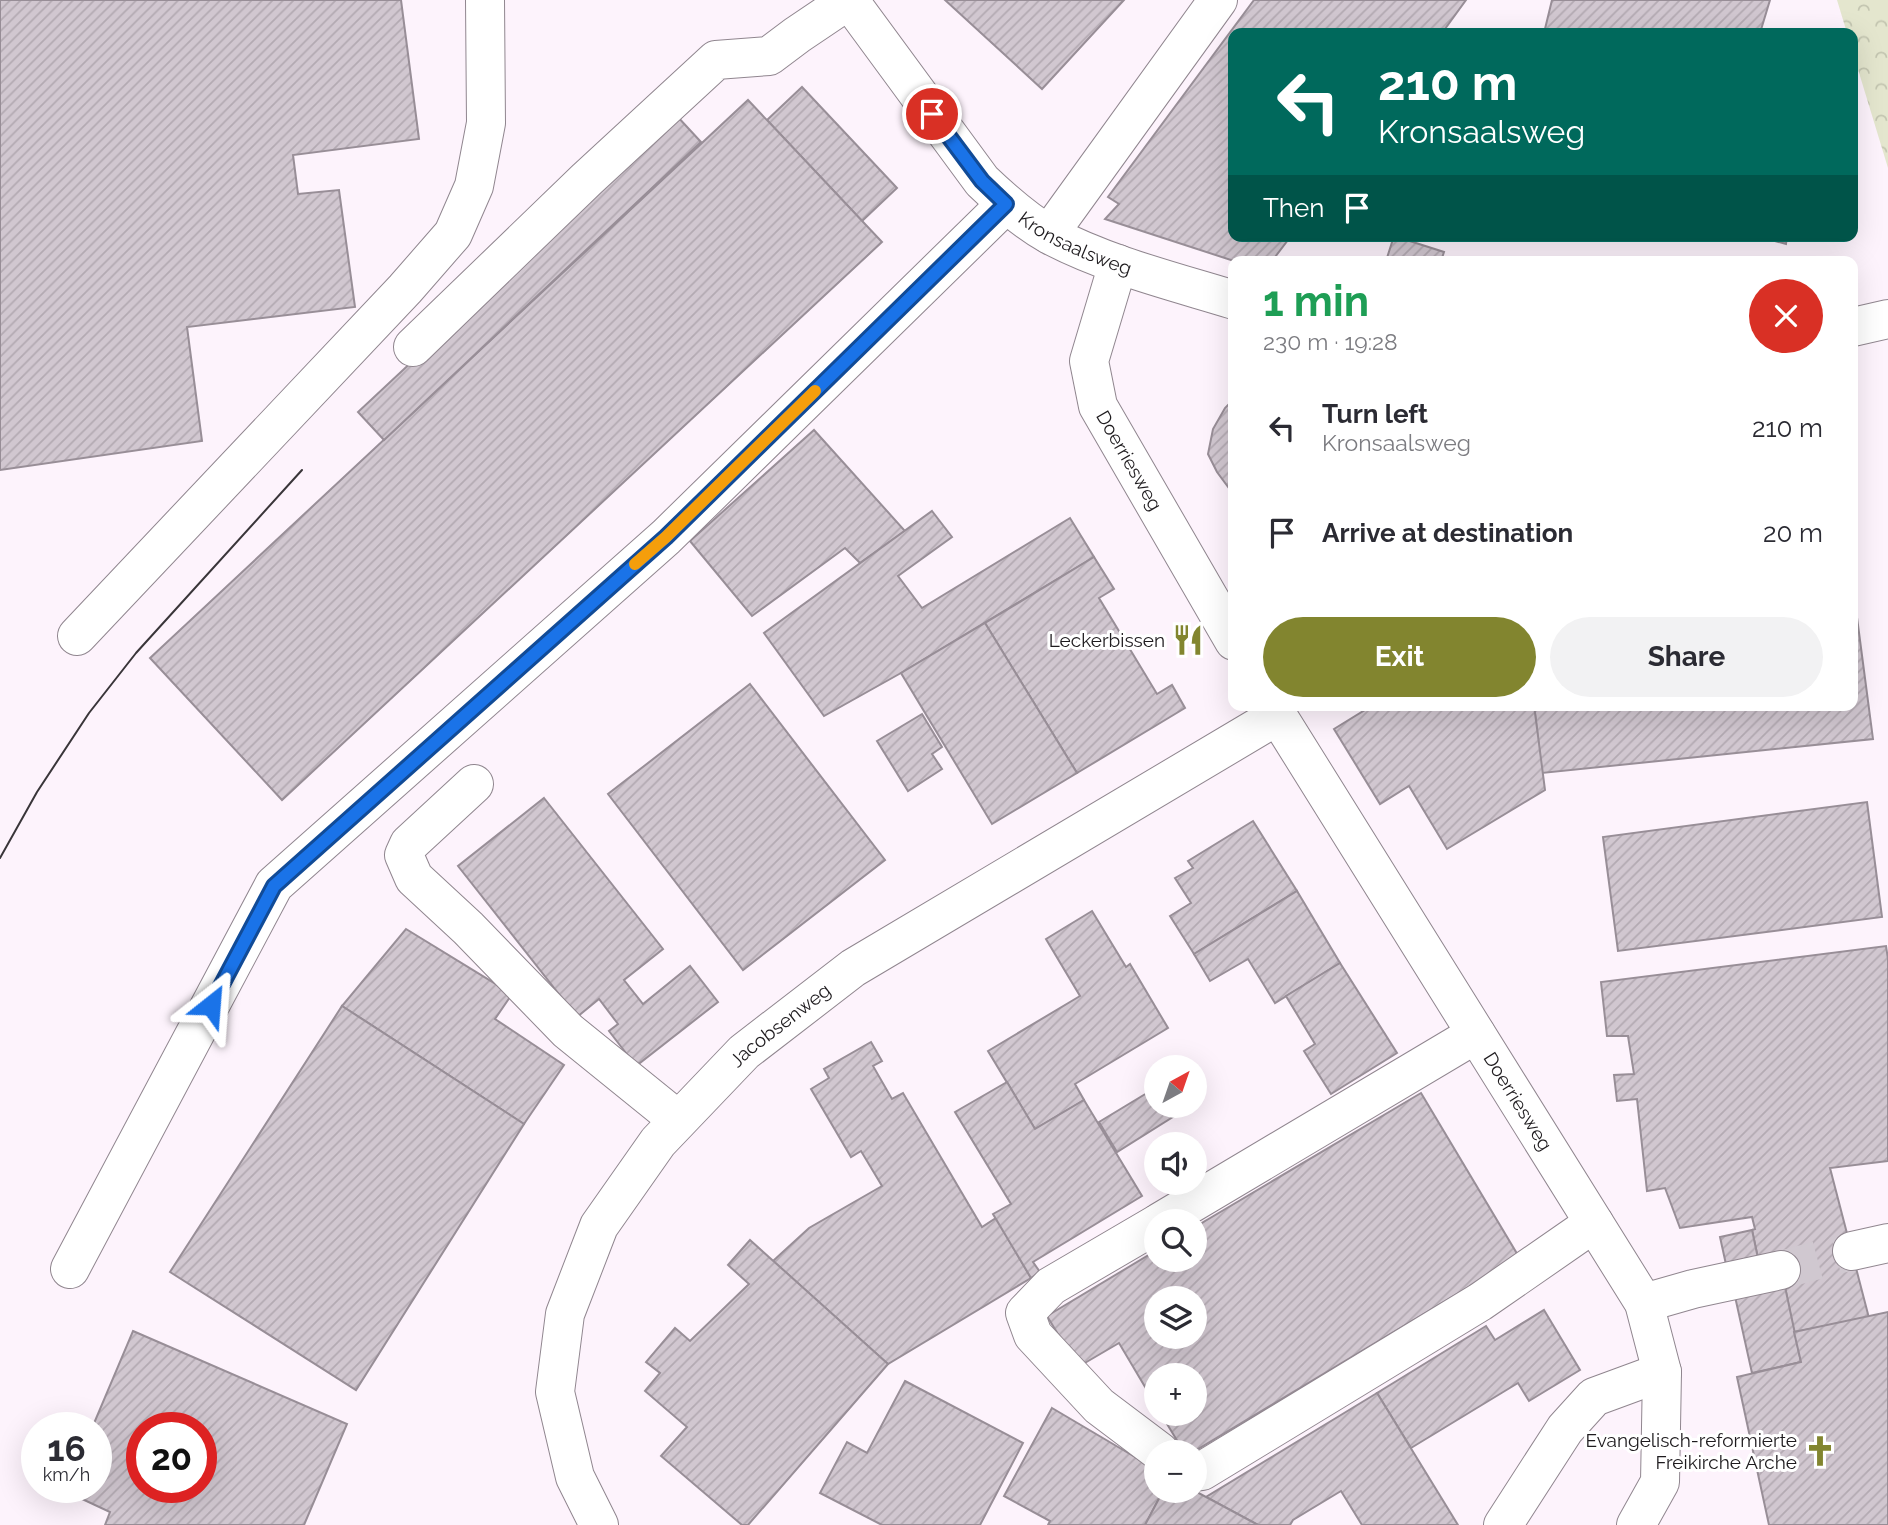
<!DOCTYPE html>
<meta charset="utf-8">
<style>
:root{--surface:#fff;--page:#f2f2f3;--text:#2b2b33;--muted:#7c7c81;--accent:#82852f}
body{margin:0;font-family:Raleway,sans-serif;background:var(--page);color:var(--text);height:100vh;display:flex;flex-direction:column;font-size:26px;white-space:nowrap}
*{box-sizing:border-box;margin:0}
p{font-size:23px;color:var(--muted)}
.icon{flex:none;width:38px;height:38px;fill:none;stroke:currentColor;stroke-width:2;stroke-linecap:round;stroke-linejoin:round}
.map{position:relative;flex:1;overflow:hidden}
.details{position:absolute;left:1228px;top:256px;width:630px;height:455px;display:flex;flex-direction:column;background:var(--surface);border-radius:14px;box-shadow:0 7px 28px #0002}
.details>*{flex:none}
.top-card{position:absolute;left:1228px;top:28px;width:630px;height:214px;border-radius:14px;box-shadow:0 7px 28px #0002;background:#00695c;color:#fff;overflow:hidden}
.needle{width:46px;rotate:40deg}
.tools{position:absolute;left:1144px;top:1055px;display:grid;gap:14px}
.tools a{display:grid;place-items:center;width:63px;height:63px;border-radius:50%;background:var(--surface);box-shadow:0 7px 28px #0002;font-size:35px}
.speed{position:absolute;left:21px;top:1412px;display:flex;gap:14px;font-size:35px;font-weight:700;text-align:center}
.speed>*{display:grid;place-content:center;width:91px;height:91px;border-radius:50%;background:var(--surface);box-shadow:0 7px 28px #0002;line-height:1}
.speed small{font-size:18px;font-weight:400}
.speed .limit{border:10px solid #d22;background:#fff;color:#111}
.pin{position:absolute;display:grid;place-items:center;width:60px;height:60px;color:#fff;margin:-30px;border:4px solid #fff;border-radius:50%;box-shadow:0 2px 7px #0007}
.me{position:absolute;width:77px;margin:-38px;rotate:28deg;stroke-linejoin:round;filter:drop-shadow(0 0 5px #0008)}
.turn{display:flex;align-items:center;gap:24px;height:147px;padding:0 35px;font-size:32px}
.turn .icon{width:91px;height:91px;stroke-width:2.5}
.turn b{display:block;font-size:49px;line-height:60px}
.then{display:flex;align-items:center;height:66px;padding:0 35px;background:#0003;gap:14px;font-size:26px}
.round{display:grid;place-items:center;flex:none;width:74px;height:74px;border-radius:37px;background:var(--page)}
.overview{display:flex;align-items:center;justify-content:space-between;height:119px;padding:0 35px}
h1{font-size:42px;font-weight:700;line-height:52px;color:#1e9e55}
.button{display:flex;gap:14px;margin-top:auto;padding:14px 35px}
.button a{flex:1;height:80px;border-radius:42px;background:var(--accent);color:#fff;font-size:28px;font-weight:700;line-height:80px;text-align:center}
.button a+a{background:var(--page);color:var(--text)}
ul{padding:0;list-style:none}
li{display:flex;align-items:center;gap:21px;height:105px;padding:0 35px}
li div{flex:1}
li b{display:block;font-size:26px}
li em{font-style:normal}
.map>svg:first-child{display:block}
.forest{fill:url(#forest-crowns)}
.building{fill:url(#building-hatch);stroke:#988e97;stroke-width:2;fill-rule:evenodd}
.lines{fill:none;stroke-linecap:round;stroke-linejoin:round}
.minor-tunnel{stroke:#d0c8d0;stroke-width:38;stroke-dasharray:38 19;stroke-linecap:butt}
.minor-casing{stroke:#90868f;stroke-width:40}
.minor{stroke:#fff;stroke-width:38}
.tram{stroke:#393539;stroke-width:2}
.route-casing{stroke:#114b97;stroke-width:18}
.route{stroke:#1a73e8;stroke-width:12}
.slow{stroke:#f59e0b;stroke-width:12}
.labels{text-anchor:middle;stroke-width:6;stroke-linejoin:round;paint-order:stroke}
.street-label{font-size:19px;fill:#1e1b1e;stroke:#fff}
.poi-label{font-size:19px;fill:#1e1b1e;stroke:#fff;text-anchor:end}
</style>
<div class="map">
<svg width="1888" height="1525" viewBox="0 0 1888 1525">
<defs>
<pattern id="forest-crowns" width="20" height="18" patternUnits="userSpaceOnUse" patternTransform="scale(1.75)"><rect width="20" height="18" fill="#e4e6ce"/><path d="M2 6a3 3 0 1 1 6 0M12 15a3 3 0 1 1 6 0" fill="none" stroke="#c3c5b0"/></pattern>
<pattern id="building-hatch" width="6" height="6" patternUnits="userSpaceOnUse" patternTransform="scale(1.75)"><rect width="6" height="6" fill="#d1c7d0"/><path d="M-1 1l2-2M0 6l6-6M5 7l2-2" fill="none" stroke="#b3aab2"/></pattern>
</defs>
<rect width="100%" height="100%" fill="#fdf3fc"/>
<path class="forest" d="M1837,0H1888V168L1853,53V33H1847Z"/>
<g class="building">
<path d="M0,0H401L419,139L293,155L298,194L339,190L355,307L187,327L202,441L0,470Z"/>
<path d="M945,0H1124L1042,89Z"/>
<path d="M1254,0H1466L1442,33H1234V236H1291L1272,261H1234L1105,219L1119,204L1108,197Z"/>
<path d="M1552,0H1770L1760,33H1544Z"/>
<path d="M802,87L897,188L862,221L767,120Z"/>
<path d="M748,100L882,242L282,800L150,658Z"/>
<path d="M676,115L701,142L384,440L358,412Z"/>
<path d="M1394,236L1444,252L1441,261H1386Z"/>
<path d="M1757,236H1787L1786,244Z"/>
<path d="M1234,399V495L1217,472L1208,454L1213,429L1225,408Z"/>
<path d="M814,430L905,531L860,563L845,548L752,616L690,541Z"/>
<path d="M932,511L952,537L898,576L922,608L1070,518L1094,557L901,673L824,716L764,633Z"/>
<path d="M1094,557L1114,589L1099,598L1157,694L1172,685L1185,708L1077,773L985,623Z"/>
<path d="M1853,587L1873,739L1542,773L1534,705H1853Z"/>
<path d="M985,623L1077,773L992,824L901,673Z"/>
<path d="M750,684L885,860L743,970L608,794Z"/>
<path d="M1367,705H1534L1545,790L1447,849L1409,786L1380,804L1334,729L1368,708Z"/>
<path d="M922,714L942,747L932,754L942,769L908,791L877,741Z"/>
<path d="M544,798L663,949L624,980L643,1004L690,966L718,1002L636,1066L609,1031L618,1024L599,999L577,1017L458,866Z"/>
<path d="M1867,802L1882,917L1618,951L1603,837Z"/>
<path d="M1253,821L1297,891L1194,954L1170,916L1191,903L1175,878L1193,868L1188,861Z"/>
<path d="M1297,891L1340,963L1275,1003L1248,959L1210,981L1194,954Z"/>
<path d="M1092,911L1126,967L1130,964L1168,1028L1075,1084L1084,1100L1035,1129L988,1051L1080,996L1046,939Z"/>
<path d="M406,929L512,994L495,1019L564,1065L524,1124L342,1006Z"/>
<path d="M1886,946L1888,959V1161L1830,1168L1869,1318L1794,1332L1784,1282L1759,1263L1752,1230L1755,1229L1752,1217L1680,1228L1665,1188L1647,1191L1637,1099L1617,1101L1614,1075L1634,1074L1628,1036H1607L1601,982Z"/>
<path d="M1340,963L1397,1053L1331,1094L1304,1051L1315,1044L1286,996Z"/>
<path d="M342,1006L524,1124L356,1390L170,1272Z"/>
<path d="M871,1042L882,1061L873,1066L892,1099L903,1093L982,1227L996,1218L1031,1278L888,1364L773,1261L809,1228L882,1186L861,1151L851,1157L811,1089L829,1078L824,1069Z"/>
<path d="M1007,1082L1035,1129L1084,1100L1142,1196L1033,1262L1040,1272L1031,1278L993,1214L1011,1204L955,1112Z"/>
<path d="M1157,1087V1106H1181L1184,1110L1117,1152L1099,1122Z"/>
<path d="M1421,1093L1519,1257L1193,1452H1184L1161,1414H1195V1376H1157V1407L1119,1343L1078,1367L1047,1316L1157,1250V1260H1195V1227ZM1157,1298H1195V1337H1157Z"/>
<path d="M1752,1230L1759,1263L1727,1269L1720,1237Z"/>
<path d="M750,1240L888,1364L748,1525H742L661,1456L687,1427L645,1391L660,1373L646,1362L675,1328L690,1341L749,1284L728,1265Z"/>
<path d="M1784,1282L1801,1362L1752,1373L1734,1292Z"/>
<path d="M1544,1310L1580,1370L1529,1401L1518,1383L1411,1448L1377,1393L1486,1326L1495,1340Z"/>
<path d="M1888,1312V1525H1769L1737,1377L1801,1362L1794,1332Z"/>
<path d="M133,1331L347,1424L304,1525H105L110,1512L65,1491L67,1488H96V1428H92ZM142,1428H201V1488H142Z"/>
<path d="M905,1381L1023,1443L980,1525H882L820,1493L847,1442L867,1453Z"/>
<path d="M1377,1393L1458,1525H1362L1341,1491L1293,1520L1290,1525H1258L1206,1497Z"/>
<path d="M1052,1408L1157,1470V1491H1163L1145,1525H1048L1050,1521L1004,1496Z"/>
<path d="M1163,1491H1195L1258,1525H1145Z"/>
</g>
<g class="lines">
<path class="minor-tunnel" d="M1781,1270L1852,1251"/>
<defs>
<g id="minor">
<path id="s1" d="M849,0L982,181C1003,201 1025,221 1050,235C1107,265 1172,281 1234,300"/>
<path d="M1049,234L1218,0"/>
<path id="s2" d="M1118,264L1089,361L1098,406L1234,641"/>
<path d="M1853,327L1888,319"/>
<path d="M413,347L587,179L716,60L769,56L797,35L849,0"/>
<path d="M77,636L405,289L453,234L474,186L486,123L485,0"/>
<path id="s3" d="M1271,705L1644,1303L1662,1372L1660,1482L1636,1525"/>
<path d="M474,784L409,844L404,855L414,878L468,928L568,1031L678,1120"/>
<path d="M1160,1222L1476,1034"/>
<path d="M1157,1224L1051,1286L1025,1313L1033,1335L1099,1406L1160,1452"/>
<path d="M1852,1251L1888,1243"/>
<path d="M70,1269L274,885L666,537L1006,204"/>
<path d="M1644,1303L1693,1289L1781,1270"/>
<path d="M1195,1472L1202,1471L1480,1302L1594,1223"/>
<path id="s4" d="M599,1525L575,1477L555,1392L565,1314L599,1226L658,1142L744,1052L853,968L1277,716"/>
<path d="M1503,1525L1565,1429L1594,1397L1662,1372"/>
</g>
</defs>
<use href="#minor" class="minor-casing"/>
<use href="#minor" class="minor"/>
<path class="tram" d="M0,858L37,792L89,713L136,653L302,470"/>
</g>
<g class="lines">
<defs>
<path id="route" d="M211,1005L274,886L666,537L1006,204L982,181L932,114"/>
</defs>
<use href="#route" class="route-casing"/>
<use href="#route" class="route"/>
<path class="slow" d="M635,564L666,537L815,391"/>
</g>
<defs>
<symbol id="restaurant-bare" viewBox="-9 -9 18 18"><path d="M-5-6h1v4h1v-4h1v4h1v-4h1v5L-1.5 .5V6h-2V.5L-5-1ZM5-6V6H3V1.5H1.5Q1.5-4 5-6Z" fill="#82852f" stroke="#fff" stroke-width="2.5" paint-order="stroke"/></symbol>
<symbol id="church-bare" viewBox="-9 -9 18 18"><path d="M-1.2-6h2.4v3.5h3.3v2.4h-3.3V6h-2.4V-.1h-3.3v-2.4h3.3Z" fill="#82852f" stroke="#fff" stroke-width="2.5" paint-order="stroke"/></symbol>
</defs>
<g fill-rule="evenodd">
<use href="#restaurant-bare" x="1166" y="618" width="44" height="44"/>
<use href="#church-bare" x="1798" y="1429" width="44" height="44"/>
</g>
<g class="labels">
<g class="street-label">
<text dy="7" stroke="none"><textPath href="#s1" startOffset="338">Kronsaalsweg</textPath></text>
<text dy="7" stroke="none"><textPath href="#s2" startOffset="210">Doerriesweg</textPath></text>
<text dy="7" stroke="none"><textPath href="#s4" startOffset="586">Jacobsenweg</textPath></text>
<text dy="7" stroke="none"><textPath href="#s3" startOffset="467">Doerriesweg</textPath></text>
</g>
<g class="poi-label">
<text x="1165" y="647">Leckerbissen</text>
<text x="1797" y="1447">Evangelisch-reformierte<tspan x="1797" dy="22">Freikirche Arche</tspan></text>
</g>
</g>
</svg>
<div class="tools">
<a><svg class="needle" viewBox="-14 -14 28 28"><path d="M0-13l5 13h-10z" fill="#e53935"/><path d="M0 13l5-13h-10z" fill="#7c7c81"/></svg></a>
<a><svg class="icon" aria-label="sound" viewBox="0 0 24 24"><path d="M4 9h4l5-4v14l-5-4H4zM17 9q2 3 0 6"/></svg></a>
<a><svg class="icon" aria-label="search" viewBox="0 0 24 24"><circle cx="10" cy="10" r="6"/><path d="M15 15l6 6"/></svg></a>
<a><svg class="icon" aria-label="layers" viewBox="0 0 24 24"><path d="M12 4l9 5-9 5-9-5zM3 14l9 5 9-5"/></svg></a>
<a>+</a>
<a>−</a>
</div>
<div class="speed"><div>16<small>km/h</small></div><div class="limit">20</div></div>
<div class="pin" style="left:932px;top:114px;background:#d93025"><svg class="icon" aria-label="arrive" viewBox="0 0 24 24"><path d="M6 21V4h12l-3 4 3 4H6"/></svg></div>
<svg class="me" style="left:211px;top:1005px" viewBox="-20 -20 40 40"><path d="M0-17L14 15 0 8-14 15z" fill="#1a73e8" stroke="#fff" stroke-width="4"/></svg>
<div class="top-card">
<div class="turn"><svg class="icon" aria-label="left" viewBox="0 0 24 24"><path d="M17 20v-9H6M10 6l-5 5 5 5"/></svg><div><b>210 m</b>Kronsaalsweg</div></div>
<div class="then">Then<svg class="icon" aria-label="arrive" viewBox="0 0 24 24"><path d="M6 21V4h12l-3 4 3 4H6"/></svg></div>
</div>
<section class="details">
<div class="overview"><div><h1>1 min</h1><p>230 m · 19:28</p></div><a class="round" style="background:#d93025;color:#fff"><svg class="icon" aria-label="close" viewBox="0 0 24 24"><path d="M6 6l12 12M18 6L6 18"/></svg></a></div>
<ul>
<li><svg class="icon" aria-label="left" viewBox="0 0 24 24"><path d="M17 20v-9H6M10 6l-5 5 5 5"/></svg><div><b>Turn left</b><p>Kronsaalsweg</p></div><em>210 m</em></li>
<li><svg class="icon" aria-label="arrive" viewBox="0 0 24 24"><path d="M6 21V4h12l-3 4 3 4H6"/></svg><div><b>Arrive at destination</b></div><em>20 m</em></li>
</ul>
<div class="button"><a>Exit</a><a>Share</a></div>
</section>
</div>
